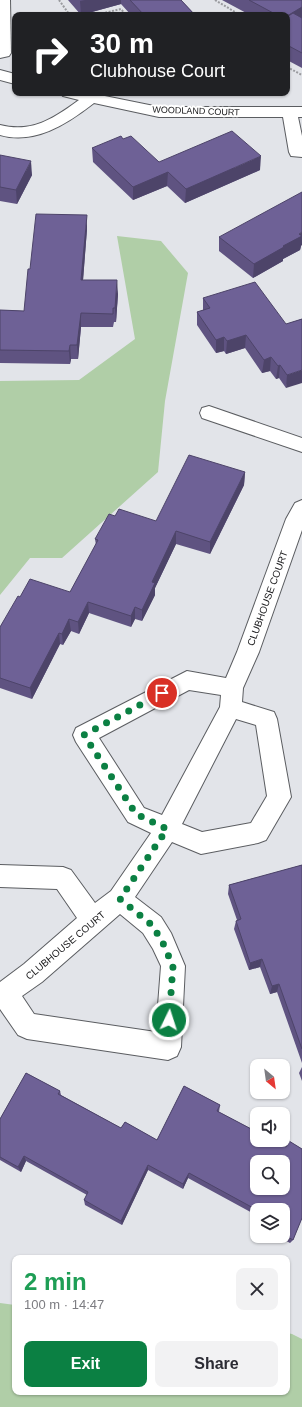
<!DOCTYPE html>
<meta charset="utf-8">
<style>
:root{--surface:#fff;--page:#f2f2f3;--text:#2b2b33;--muted:#7c7c81;--accent:#0b8043}
body{margin:0;font-family:Arial,sans-serif;background:var(--page);color:var(--text);height:100vh;display:flex;flex-direction:column;font-size:15px;white-space:nowrap}
*{box-sizing:border-box;margin:0}
p{font-size:13px;color:var(--muted)}
.icon{flex:none;width:22px;height:22px;fill:none;stroke:currentColor;stroke-width:2;stroke-linecap:round;stroke-linejoin:round}
.map{position:relative;flex:1;overflow:hidden}
.sheet{position:absolute;left:12px;top:1255px;width:278px;height:140px;display:flex;flex-direction:column;background:var(--surface);border-radius:8px;box-shadow:0 1px 3px #0004}
.sheet>*{flex:none}
.top-card{position:absolute;left:12px;top:12px;width:278px;height:84px;border-radius:8px;box-shadow:0 1px 3px #0004;background:#202124;color:#fff;overflow:hidden}
.needle{width:26px;rotate:151deg}
.tools{position:absolute;left:250px;top:1059px;display:grid;gap:8px}
.tools a{display:grid;place-items:center;width:40px;height:40px;border-radius:8px;background:var(--surface);box-shadow:0 1px 3px #0004;font-size:20px}
.pin{position:absolute;display:grid;place-items:center;width:34px;height:34px;color:#fff;margin:-17px;border:2px solid #fff;border-radius:50%;box-shadow:0 1px 4px #0007}
.me{position:absolute;width:44px;margin:-22px;rotate:4deg;stroke-linejoin:round;filter:drop-shadow(0 0 3px #0008)}
.turn{display:flex;align-items:center;gap:14px;height:84px;padding:0 12px;font-size:18px}
.turn .icon{width:52px;height:52px;stroke-width:2.5}
.turn b{display:block;font-size:28px;line-height:34px}
.round{display:grid;place-items:center;flex:none;width:42px;height:42px;border-radius:8px;background:var(--page)}
.overview{display:flex;align-items:center;justify-content:space-between;height:68px;padding:0 12px}
h1{font-size:24px;font-weight:800;line-height:30px;color:#1e9e55}
.action{display:flex;gap:8px;margin-top:auto;padding:8px 12px}
.action a{flex:1;height:46px;border-radius:8px;background:var(--accent);color:#fff;font-size:16px;font-weight:800;line-height:46px;text-align:center}
.action a+a{background:var(--page);color:var(--text)}
.map>svg:first-child{display:block}
.green{fill:#b0cea7}
.lines{fill:none;stroke-linecap:round;stroke-linejoin:round}
.minor-casing{stroke:#5b5d61;stroke-width:2}
.path{stroke:#999a9e;stroke-width:2;stroke-dasharray:2 1.5;stroke-linecap:butt}
.minor{fill:#fff;fill-rule:evenodd}
.wall{fill:#5f5381;fill-rule:evenodd}
.shaded-wall{fill:#4d4469}
.building{fill:#6e6196;stroke:#4d4469;fill-rule:evenodd}
.route{stroke:#0b8043;stroke-width:7;stroke-dasharray:0 12.6}
.labels{text-anchor:middle;stroke-width:4;stroke-linejoin:round;paint-order:stroke}
.far-street-label{font-size:9px;fill:#1a1a1c;stroke:#fff}
.street-label{font-size:10px;fill:#1a1a1c;stroke:#fff}
</style>
<div class="map">
<svg width="302" height="1407" viewBox="0 0 302 1407">
<rect width="100%" height="100%" fill="#e2e4e9"/>
<g class="green">
<path d="M117,236L161,241L188,273L165,401L158,472L62,558H30L0,595V381L79,380L135,339Z"/>
<path d="M0,1303L15,1305V1392H287V1333L292,1334L302,1339V1407H0Z"/>
</g>
<g class="lines">
<defs>
<g id="minor">
<path d="M0,0H10L11,53L9,56L0,58Z"/>
<path d="M0,70L15,74V84L0,80Z"/>
<path d="M60,93H90L159,107H302V117H298L302,136V157L291,156L289,152L283,117H159L94,103C67,124 35,145 0,135V125C32,133 53,119 79,100L63,96Z"/>
<path d="M209,406L302,438V452L202,418L200,413L202,408Z"/>
<path d="M302,500V530L259,652L243,688L242,702L274,712L277,719L291,797L266,840L258,843L201,854L172,842L135,897L161,917L171,933L185,966L181,1047L177,1056L168,1060L27,1039L18,1035L0,1009V982L24,964L77,918L57,889L0,887V865L63,867L71,870L95,903L111,891L151,833L128,822L76,742L73,735L76,728L187,671L226,678L237,652L286,519L295,503ZM189,690L221,695L220,707L162,815L144,808L99,738ZM236,719L256,725L267,796L251,823L202,832L182,824ZM120,914L143,933L153,949L161,966L156,1032L34,1014L22,996L42,982Z"/>
</g>
</defs>
<use href="#minor" class="minor-casing"/>
<g class="path">
<path d="M59,0L69,14"/>
<path d="M215,0L240,15"/>
<path d="M39,15H72"/>
<path d="M95,15L121,9L126,15"/>
<path d="M287,67L302,75"/>
</g>
<use href="#minor" class="minor"/>
</g>
<g class="wall">
<path d="M68,0H181L195,15H131L121,4L81,15Z"/>
<path d="M222,0H302V68L287,60V15H250Z"/>
<path d="M123,139L159,162L260,170L185,203L167,186L133,200L93,162L92,148Z"/>
<path d="M0,155L32,175L17,204L0,201Z"/>
<path d="M87,229L83,280L118,294L116,322H114L113,327H81L78,359H71L70,364L0,363V310L24,311Z"/>
<path d="M219,237L301,246L300,250L283,259V261L253,278L219,251Z"/>
<path d="M203,298L286,324L302,319L286,388L279,378L276,379L270,371L262,373L245,348L226,354L224,351L216,353L197,325V312L203,310Z"/>
<path d="M245,472L244,485L210,554L176,544L155,588V595L142,621L135,619L131,627L89,613L79,634L71,631L63,645L60,644L32,699L0,688V627L20,597L70,592L96,545L95,539L115,516L156,521Z"/>
<path d="M302,865V1063L277,992L270,994L260,967L249,970L234,929L236,921L237,920L228,894L229,885Z"/>
<path d="M302,1067V1081L299,1073Z"/>
<path d="M26,1073L60,1091L61,1095L121,1128L125,1122L157,1140L184,1086L220,1105L219,1112L257,1132V1140H272L286,1147L289,1141L302,1149V1218L293,1240L290,1243L277,1236H283V1210H257V1225L252,1223L256,1215L188,1178L183,1189L148,1170L122,1225L85,1205L84,1200L87,1195L26,1161L21,1172L0,1160V1119ZM257,1162H283V1188H257Z"/>
</g>
<g class="shaded-wall">
<path d="M85,0H121V4L81,15L80,1Z"/>
<path d="M302,7V20L287,16Z"/>
<path d="M261,156L260,170L185,203L186,189Z"/>
<path d="M31,161L32,175L17,204L16,190Z"/>
<path d="M168,172L167,186L133,200V187Z"/>
<path d="M87,215V229L82,293L81,280Z"/>
<path d="M302,232V245L301,246L300,250L283,259V261L253,278L254,264L283,246Z"/>
<path d="M117,280L118,294L116,322L115,308Z"/>
<path d="M81,313V327L78,359L77,345Z"/>
<path d="M246,335L245,348L226,354L227,341Z"/>
<path d="M224,337V351L216,353V340Z"/>
<path d="M70,345L71,359L70,364L69,351Z"/>
<path d="M271,357L270,371L262,373L264,360Z"/>
<path d="M280,365L279,378L276,379L278,366Z"/>
<path d="M302,370V383L286,388L287,375Z"/>
<path d="M245,472L244,485L210,554V542Z"/>
<path d="M176,531V544L155,588V595L142,621V610L152,582Z"/>
<path d="M88,602L89,613L79,634L78,622Z"/>
<path d="M135,607V619L131,627V616Z"/>
<path d="M69,619L71,631L63,645L62,634Z"/>
<path d="M59,633L60,644L32,699L30,688Z"/>
<path d="M262,959L260,967L249,970L250,963Z"/>
<path d="M279,984L277,992L270,994L272,986Z"/>
<path d="M24,1156L26,1161L21,1172L18,1167Z"/>
<path d="M148,1165V1170L122,1225L121,1221Z"/>
<path d="M189,1173L188,1178L183,1189V1184Z"/>
</g>
<g class="building">
<path d="M130,0H181L195,15H144Z"/>
<path d="M249,0H302V7L287,16V15H277Z"/>
<path d="M293,13L302,18V53L287,45V17Z"/>
<path d="M232,131L261,156L186,189L168,172L133,187L92,148L121,136L123,139L131,136L159,162Z"/>
<path d="M0,155L31,161L16,190L0,187Z"/>
<path d="M302,192V232L299,234L302,236L283,246L284,247L254,264L219,237Z"/>
<path d="M36,214L87,215L81,280H117L115,308H113V314L81,313L77,345H70L69,351L0,350V310L24,311L28,269H30Z"/>
<path d="M255,282L286,324L302,319V370L287,375L280,365L278,366L271,357L264,360L246,335L227,341L224,337L216,340L197,312L210,308L203,298Z"/>
<path d="M189,455L245,472L210,542L176,531L152,582L155,583L142,610L135,607L131,616L88,602L78,622L69,619L62,634L59,633L30,688L0,678V627L18,596L20,597L30,579L70,592L98,540L95,539L109,514L115,516L119,509L156,521Z"/>
<path d="M302,865V1049L279,984L272,986L262,959L250,963L236,921L241,919L229,885Z"/>
<path d="M26,1073L60,1091L58,1094L121,1128L125,1122L157,1140L184,1086L220,1105L217,1111L257,1132V1140H272L286,1147L289,1141L302,1149V1218L293,1240L283,1234V1210H257L189,1173L183,1184L148,1165L121,1221L84,1200L88,1192L24,1156L18,1167L0,1157V1119ZM257,1162H283V1188H257Z"/>
<path d="M257,1213V1220L254,1219Z"/>
</g>
<g class="lines">
<path class="route" d="M162,693L84,735L136,814L167,829L120,899L152,925L162,941L173,966L169,1020"/>
</g>
<g class="labels">
<g class="far-street-label">
<text transform="translate(196 111) rotate(2)" y="3">WOODLAND COURT</text>
</g>
<g class="street-label">
<text transform="translate(267 598) rotate(-70)" y="4">CLUBHOUSE COURT</text>
<text transform="translate(65 945) rotate(-40)" y="4">CLUBHOUSE COURT</text>
</g>
</g>
</svg>
<div class="tools">
<a><svg class="needle" viewBox="-14 -14 28 28"><path d="M0-13l5 13h-10z" fill="#e53935"/><path d="M0 13l5-13h-10z" fill="#7c7c81"/></svg></a>
<a><svg class="icon" aria-label="sound" viewBox="0 0 24 24"><path d="M4 9h4l5-4v14l-5-4H4zM17 9q2 3 0 6"/></svg></a>
<a><svg class="icon" aria-label="search" viewBox="0 0 24 24"><circle cx="10" cy="10" r="6"/><path d="M15 15l6 6"/></svg></a>
<a><svg class="icon" aria-label="layers" viewBox="0 0 24 24"><path d="M12 4l9 5-9 5-9-5zM3 14l9 5 9-5"/></svg></a>
</div>
<div class="pin" style="left:162px;top:693px;background:#d93025"><svg class="icon" aria-label="arrive" viewBox="0 0 24 24"><path d="M6 21V4h12l-3 4 3 4H6"/></svg></div>
<svg class="me" style="left:169px;top:1020px" viewBox="-20 -20 40 40"><circle r="17" fill="#0b8043" stroke="#fff" stroke-width="3"/><path d="M0-11L8 9 0 5-8 9z" fill="#fff"/></svg>
<div class="top-card">
<div class="turn"><svg class="icon" aria-label="right" viewBox="0 0 24 24"><path d="M7 20v-9h11M14 6l5 5-5 5"/></svg><div><b>30 m</b>Clubhouse Court</div></div>
</div>
<section class="sheet">
<div class="overview"><div><h1>2 min</h1><p>100 m · 14:47</p></div><a class="round"><svg class="icon" aria-label="close" viewBox="0 0 24 24"><path d="M6 6l12 12M18 6L6 18"/></svg></a></div>
<div class="action"><a>Exit</a><a>Share</a></div>
</section>
</div>
